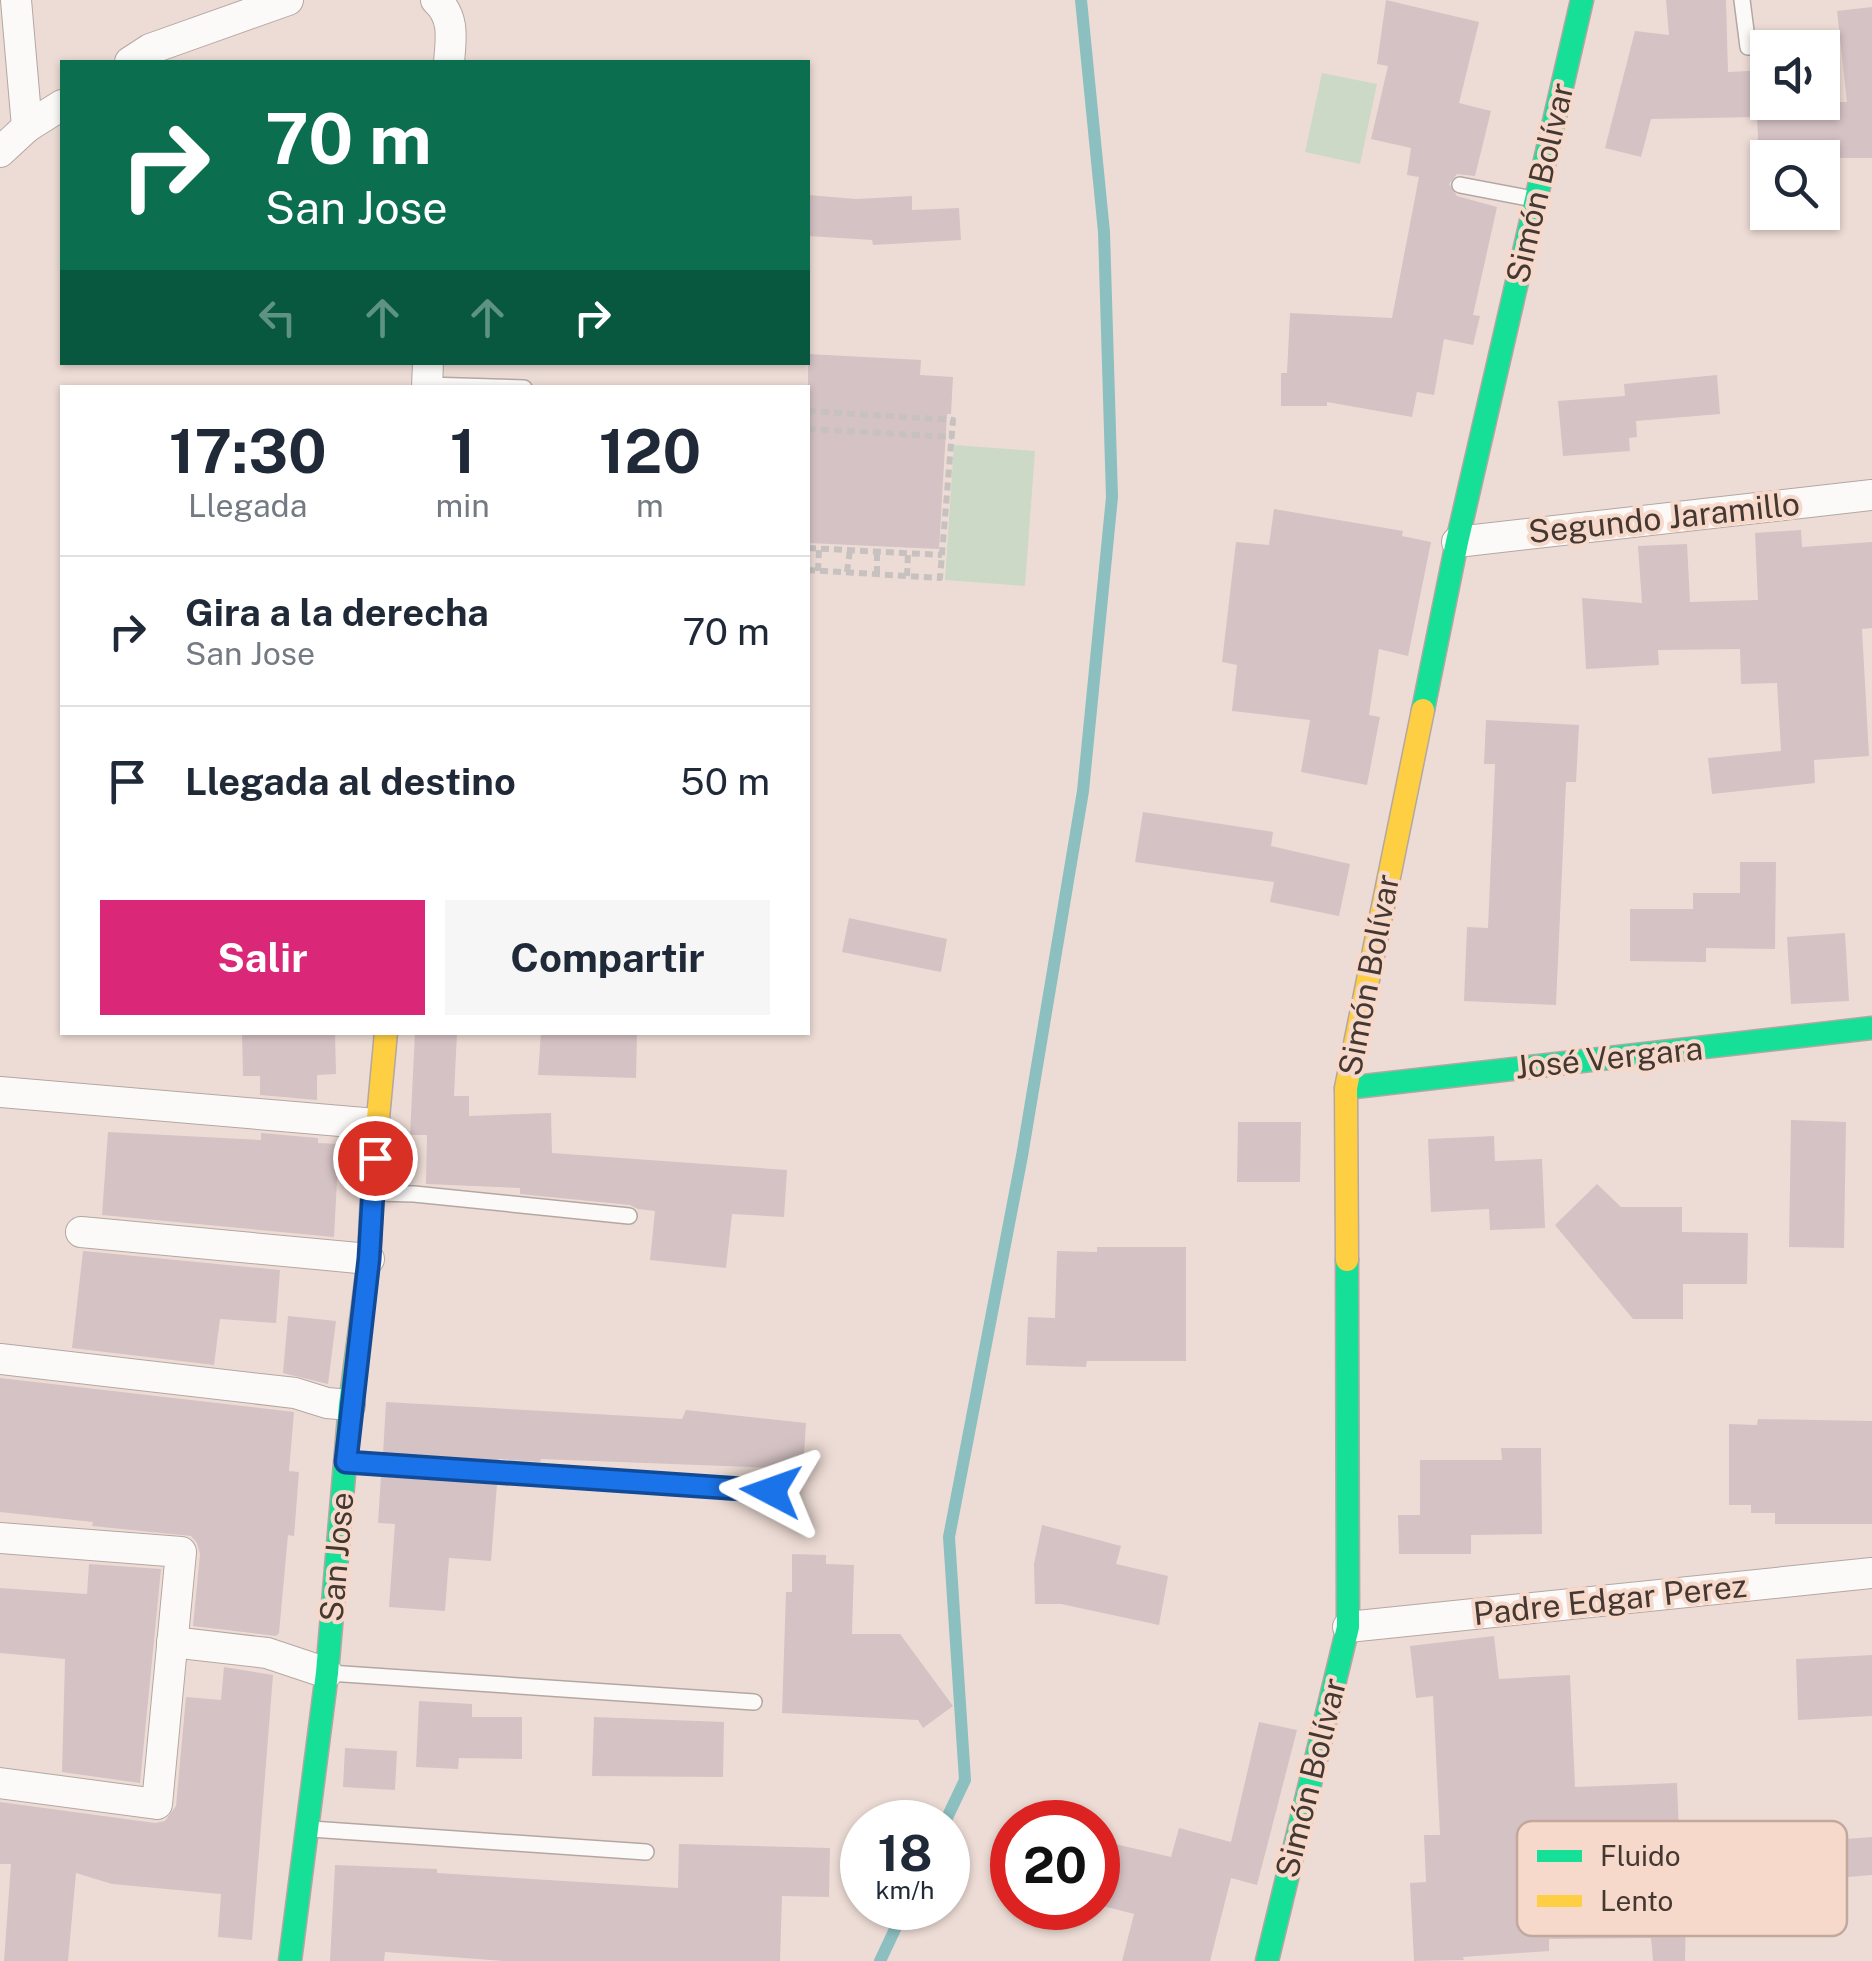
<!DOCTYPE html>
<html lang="es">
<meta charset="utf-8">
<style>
:root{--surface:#fff;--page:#f6f6f7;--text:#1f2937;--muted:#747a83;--line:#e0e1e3;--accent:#db2777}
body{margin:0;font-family:"Public Sans",sans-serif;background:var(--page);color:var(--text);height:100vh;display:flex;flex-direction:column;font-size:38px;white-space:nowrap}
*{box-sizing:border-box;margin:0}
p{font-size:32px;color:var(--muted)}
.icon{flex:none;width:55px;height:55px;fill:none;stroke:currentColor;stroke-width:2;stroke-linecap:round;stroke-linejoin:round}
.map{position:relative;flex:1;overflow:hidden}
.drawer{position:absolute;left:60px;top:385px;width:750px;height:650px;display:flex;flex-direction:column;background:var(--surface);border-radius:0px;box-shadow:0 2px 8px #0004}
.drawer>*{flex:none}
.guide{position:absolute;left:60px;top:60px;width:750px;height:305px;border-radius:0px;box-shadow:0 2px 8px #0004;background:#0b6e4f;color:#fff;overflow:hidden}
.fabs{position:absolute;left:1750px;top:30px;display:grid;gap:20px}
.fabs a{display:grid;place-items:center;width:90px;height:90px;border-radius:0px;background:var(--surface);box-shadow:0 2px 8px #0004;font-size:50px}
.speed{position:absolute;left:840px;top:1800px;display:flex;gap:20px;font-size:50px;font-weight:700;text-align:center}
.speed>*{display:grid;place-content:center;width:130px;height:130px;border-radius:50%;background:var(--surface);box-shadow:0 2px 8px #0004;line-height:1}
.speed small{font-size:25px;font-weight:400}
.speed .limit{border:15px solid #d22;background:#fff;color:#111}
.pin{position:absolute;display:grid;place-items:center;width:85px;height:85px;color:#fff;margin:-42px;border:5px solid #fff;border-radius:50%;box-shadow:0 2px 10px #0007}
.me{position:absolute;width:110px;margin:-55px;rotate:274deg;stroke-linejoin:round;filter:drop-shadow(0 0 8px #0008)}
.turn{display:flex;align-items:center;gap:35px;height:210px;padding:0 40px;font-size:45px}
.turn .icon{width:130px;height:130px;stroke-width:2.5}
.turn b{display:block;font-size:70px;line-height:85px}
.lanes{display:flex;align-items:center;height:95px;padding:0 40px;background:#0003;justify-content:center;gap:50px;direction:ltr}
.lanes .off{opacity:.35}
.eta{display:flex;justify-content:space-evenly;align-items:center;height:170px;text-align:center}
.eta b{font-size:60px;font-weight:700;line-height:70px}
.action{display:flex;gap:20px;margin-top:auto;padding:20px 40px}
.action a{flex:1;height:115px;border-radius:0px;background:var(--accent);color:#fff;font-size:40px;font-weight:700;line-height:115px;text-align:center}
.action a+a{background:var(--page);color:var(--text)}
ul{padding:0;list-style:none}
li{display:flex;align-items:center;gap:30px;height:150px;padding:0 40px;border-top:2px solid var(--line)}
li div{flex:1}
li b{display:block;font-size:38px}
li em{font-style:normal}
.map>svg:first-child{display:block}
.green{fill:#ccd9c7}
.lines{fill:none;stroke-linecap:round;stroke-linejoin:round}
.stream{stroke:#8cbfc0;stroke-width:12}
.building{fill:#d5c2c4}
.lane-casing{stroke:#b4a7a2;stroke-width:18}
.street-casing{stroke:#b4a7a2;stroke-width:32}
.fast-casing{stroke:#b4a7a2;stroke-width:25}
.slow-casing{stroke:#b4a7a2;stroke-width:25}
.path{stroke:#c7c2c0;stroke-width:6;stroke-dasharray:8 5;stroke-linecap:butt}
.lane{stroke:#fcfaf9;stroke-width:15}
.street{stroke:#fcfaf9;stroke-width:30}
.fast{stroke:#16e098;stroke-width:22}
.slow{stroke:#ffcf43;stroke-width:22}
.route-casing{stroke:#114b97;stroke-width:25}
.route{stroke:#1a73e8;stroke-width:18}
.labels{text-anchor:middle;stroke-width:8;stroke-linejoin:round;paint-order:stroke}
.street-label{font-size:32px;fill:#433832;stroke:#f7d9cb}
.key{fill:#f7d9cb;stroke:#c1a99d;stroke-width:2.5}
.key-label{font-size:28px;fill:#433832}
</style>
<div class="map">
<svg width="1872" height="1961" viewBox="0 0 1872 1961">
<rect width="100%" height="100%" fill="#eddcd5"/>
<g class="green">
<path d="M1322,73L1377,84L1360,164L1305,152Z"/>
<path d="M954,445L1035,451L1025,586L945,580Z"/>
</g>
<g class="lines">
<g class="stream">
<path d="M945,1822L965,1780L949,1537L1022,1156L1083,791L1112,497L1104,232L1081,0"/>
<path d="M880,1961L905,1908"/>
</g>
</g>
<g class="building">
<path d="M1386,0L1479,22L1459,103L1491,111L1475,176L1457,174L1449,184L1457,196L1497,207L1473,315L1480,316L1473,345L1444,339L1434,395L1417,392L1412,417L1327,402V406H1281V373H1287L1290,313L1392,318L1419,177L1407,175L1411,148L1371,139L1388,66L1377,64Z"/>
<path d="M1666,0H1726L1728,72L1768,70V102H1847L1837,11L1872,7V158H1759L1757,117L1651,119L1641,157L1605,148L1635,31L1669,35Z"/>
<path d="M808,195L856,199L912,196V210L959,208L961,240L873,245L872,240L808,236Z"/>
<path d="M808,354L921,360L920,375L953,377L951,414H947L939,549L808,543Z"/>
<path d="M1717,375L1720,414L1636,421L1637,437L1629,438L1630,451L1563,456L1558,401L1625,396L1624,384Z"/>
<path d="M1274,509L1403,531L1402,536L1431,542L1408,656L1379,649L1369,715L1380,717L1367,785L1301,772L1310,720L1232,711L1237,665L1222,662L1236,542L1269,545Z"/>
<path d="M1801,530L1802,547L1872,542V628L1862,629L1869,756L1814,760L1815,783L1712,794L1708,758L1781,751L1777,683L1741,684L1740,649L1658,650L1659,665L1586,669L1582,598L1642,603L1638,546L1687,544L1690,602L1758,600L1755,533Z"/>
<path d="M1486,720L1579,725L1576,782H1566L1556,1005L1464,1001L1467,927L1488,928L1495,764H1484Z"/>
<path d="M1143,812L1273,832L1271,846L1350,864L1339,916L1270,902L1274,882L1135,862Z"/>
<path d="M1740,862H1776L1775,949L1706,948V962L1630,961V909H1693V893H1740Z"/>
<path d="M849,918L947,939L941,972L842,952Z"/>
<path d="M1845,933L1849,1001L1791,1004L1787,937Z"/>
<path d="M242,1032H335L336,1074L317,1075V1100L260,1095V1076H243Z"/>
<path d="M415,1032H457L454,1096H469V1116L551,1113L552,1153L787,1170L784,1217L732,1214L726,1268L650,1260L655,1211L638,1209L630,1205L520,1194V1188L426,1184L427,1135H410Z"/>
<path d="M541,1032H637L636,1078L538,1075Z"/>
<path d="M1791,1120L1846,1122L1844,1248L1789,1247Z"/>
<path d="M1238,1122H1301L1300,1182H1237Z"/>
<path d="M108,1132L261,1140V1133L318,1138V1143L339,1144L334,1237L102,1215Z"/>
<path d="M1494,1136L1495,1161L1542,1159L1545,1228L1490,1230L1489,1209L1431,1212L1428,1139Z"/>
<path d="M1597,1184L1621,1207H1682V1232L1748,1233L1747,1284H1683V1319H1633L1555,1225Z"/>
<path d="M1097,1247H1186V1361H1087L1086,1367L1026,1365L1028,1317L1055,1318L1057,1251L1097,1252Z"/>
<path d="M83,1251L280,1270L276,1323L220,1319L214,1365L72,1348Z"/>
<path d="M288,1316L336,1321L328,1384L283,1373Z"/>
<path d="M0,1378L294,1412L289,1471L299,1472L294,1536L288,1535L279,1633L276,1636L193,1626L200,1554L197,1543L191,1536L92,1526L93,1522L0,1512Z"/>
<path d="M386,1402L682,1419L686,1410L806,1423L803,1469L541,1459L540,1462L499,1459L498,1462L383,1454Z"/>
<path d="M1758,1419L1872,1421V1524H1775V1513H1751V1505H1729V1424L1757,1425Z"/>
<path d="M1501,1448H1541L1542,1534L1471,1535V1554H1399L1398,1515H1420V1460H1502Z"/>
<path d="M381,1476L497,1484L491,1561L449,1558L445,1611L389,1607L395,1524L378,1523Z"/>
<path d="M1042,1525L1121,1546L1116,1564L1168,1576L1159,1625L1061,1604H1035L1034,1564Z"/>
<path d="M792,1554L826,1555V1564L854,1565L852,1634H900L953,1706L923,1728L918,1720L782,1713L786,1592H792Z"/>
<path d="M89,1564L161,1569L140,1783L62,1772L65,1659L0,1653V1588L87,1594Z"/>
<path d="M1494,1636L1499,1679L1570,1675L1575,1787L1677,1783L1680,1857L1687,1856L1685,1961H1653L1651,1938L1549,1939V1951L1463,1957L1464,1960L1414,1961L1410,1883L1426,1882L1424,1835H1440L1433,1696L1416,1698L1410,1646Z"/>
<path d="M1872,1655V1716L1798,1720L1796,1659Z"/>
<path d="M224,1667L273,1675L252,1940L218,1937L221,1894L112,1884L76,1873L68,1961H4L11,1864H0V1802L155,1823L165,1821L176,1806L186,1697L221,1700Z"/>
<path d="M419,1701L472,1704V1717H522V1759L459,1758L458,1769L416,1767Z"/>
<path d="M594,1717L724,1722L723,1777L592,1776Z"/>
<path d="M1259,1722L1297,1730L1257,1885L1231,1878L1210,1961H1122L1134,1914L1099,1905L1115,1844L1171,1857L1179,1828L1231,1842Z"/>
<path d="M345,1748L397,1751L395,1790L343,1787Z"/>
<path d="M1872,1837V1875L1787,1882L1788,1897L1755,1900L1751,1846Z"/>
<path d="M679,1844L830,1848L829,1897L782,1896L780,1961H504L385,1952L384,1961H330L335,1865L437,1869V1873L678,1888Z"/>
</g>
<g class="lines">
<defs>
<g id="lane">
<path d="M1742,0L1748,47L1815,40"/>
<path d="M1460,185L1533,199"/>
<path d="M427,385L524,388"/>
<path d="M378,1193L414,1194L629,1216"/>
<path d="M349,1463L771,1491"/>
<path d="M329,1673L754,1702"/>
<path d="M311,1829L646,1852"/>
</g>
<g id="street">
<path d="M16,0L27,127"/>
<path d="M436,0C455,17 451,39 449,62"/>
<path d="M130,62L150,49L288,0"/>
<path d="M0,152L27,127L62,105"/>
<path d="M427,388L428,362"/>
<path d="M1457,542L1872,495"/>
<path d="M0,1092L376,1124"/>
<path d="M81,1232L369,1259"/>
<path d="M0,1359L295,1393L327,1403L350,1405"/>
<path d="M0,1538L181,1552L157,1804L0,1783"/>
<path d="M1348,1627L1872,1573"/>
<path d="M172,1642L267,1653L327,1673"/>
</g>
<g id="fast">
<path d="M1423,710L1457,542L1582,0"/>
<path d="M1346,1088L1872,1028"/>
<path d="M290,1961L327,1673L350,1405L369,1259L373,1172"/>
<path d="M1267,1961L1348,1627L1347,1260"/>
</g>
<g id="slow">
<path d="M373,1172L386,1032"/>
<path d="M1347,1260L1346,1088L1423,710"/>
</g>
</defs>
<use href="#lane" class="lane-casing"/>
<use href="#street" class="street-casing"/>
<use href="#fast" class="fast-casing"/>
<use href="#slow" class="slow-casing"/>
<g class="path">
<path d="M808,411L953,420L940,578L808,570"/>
<path d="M808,429L952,437"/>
<path d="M808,548L942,555"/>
<path d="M818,571L819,549"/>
<path d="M847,572L850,550"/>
<path d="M877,574V552"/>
<path d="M907,576L908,553"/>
</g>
<use href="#lane" class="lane"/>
<use href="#street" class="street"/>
<use href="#fast" class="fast"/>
<use href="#slow" class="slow"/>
</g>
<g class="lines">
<defs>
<path id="route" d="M375,1158L369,1259L346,1462L771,1491"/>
</defs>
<use href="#route" class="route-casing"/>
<use href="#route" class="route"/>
</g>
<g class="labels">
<g class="street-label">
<text transform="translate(1540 183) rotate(-77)" y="11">Simón Bolívar</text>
<text transform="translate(1664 518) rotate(-6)" y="11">Segundo Jaramillo</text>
<text transform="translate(1369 975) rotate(-79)" y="11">Simón Bolívar</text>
<text transform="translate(1609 1058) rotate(-6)" y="11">José Vergara</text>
<text transform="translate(337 1557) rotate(-85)" y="11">San Jose</text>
<text transform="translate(1610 1600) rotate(-6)" y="11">Padre Edgar Perez</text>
<text transform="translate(1311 1778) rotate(-76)" y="11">Simón Bolívar</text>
</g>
</g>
<rect x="1517" y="1821" width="330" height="115" rx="15" class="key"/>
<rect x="1537" y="1850" width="45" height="12" fill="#16e098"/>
<rect x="1537" y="1895" width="45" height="12" fill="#ffcf43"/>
<g class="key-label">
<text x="1600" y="1866">Fluido</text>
<text x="1600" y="1911">Lento</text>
</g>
</svg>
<div class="fabs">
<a><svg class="icon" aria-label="sound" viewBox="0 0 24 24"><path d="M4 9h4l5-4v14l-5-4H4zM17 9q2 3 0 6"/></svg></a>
<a><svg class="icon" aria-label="search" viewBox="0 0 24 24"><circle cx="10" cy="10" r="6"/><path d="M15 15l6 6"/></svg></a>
</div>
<div class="speed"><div>18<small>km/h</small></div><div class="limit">20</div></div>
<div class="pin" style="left:375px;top:1158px;background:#d93025"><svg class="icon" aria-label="arrive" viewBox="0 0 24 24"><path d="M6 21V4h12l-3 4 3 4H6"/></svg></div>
<svg class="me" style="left:771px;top:1491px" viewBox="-20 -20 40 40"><path d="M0-17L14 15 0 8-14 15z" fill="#1a73e8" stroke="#fff" stroke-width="4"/></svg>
<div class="guide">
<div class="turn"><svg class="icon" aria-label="right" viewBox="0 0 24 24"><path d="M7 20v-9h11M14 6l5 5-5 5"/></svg><div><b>70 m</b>San Jose</div></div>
<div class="lanes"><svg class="icon off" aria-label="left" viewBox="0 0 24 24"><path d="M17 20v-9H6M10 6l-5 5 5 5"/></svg><svg class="icon off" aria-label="ahead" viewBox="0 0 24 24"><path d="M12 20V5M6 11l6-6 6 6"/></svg><svg class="icon off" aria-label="ahead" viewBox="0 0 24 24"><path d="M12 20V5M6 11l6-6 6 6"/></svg><svg class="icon" aria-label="right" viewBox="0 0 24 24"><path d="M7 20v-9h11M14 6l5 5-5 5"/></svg></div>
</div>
<section class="drawer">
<div class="eta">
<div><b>17:30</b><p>Llegada</p></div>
<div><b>1</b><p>min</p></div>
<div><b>120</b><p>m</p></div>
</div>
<ul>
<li><svg class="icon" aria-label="right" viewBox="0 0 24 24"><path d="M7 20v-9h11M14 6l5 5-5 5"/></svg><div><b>Gira a la derecha</b><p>San Jose</p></div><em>70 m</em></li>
<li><svg class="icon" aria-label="arrive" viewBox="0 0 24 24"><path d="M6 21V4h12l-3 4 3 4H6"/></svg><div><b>Llegada al destino</b></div><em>50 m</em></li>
</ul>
<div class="action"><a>Salir</a><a>Compartir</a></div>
</section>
</div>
